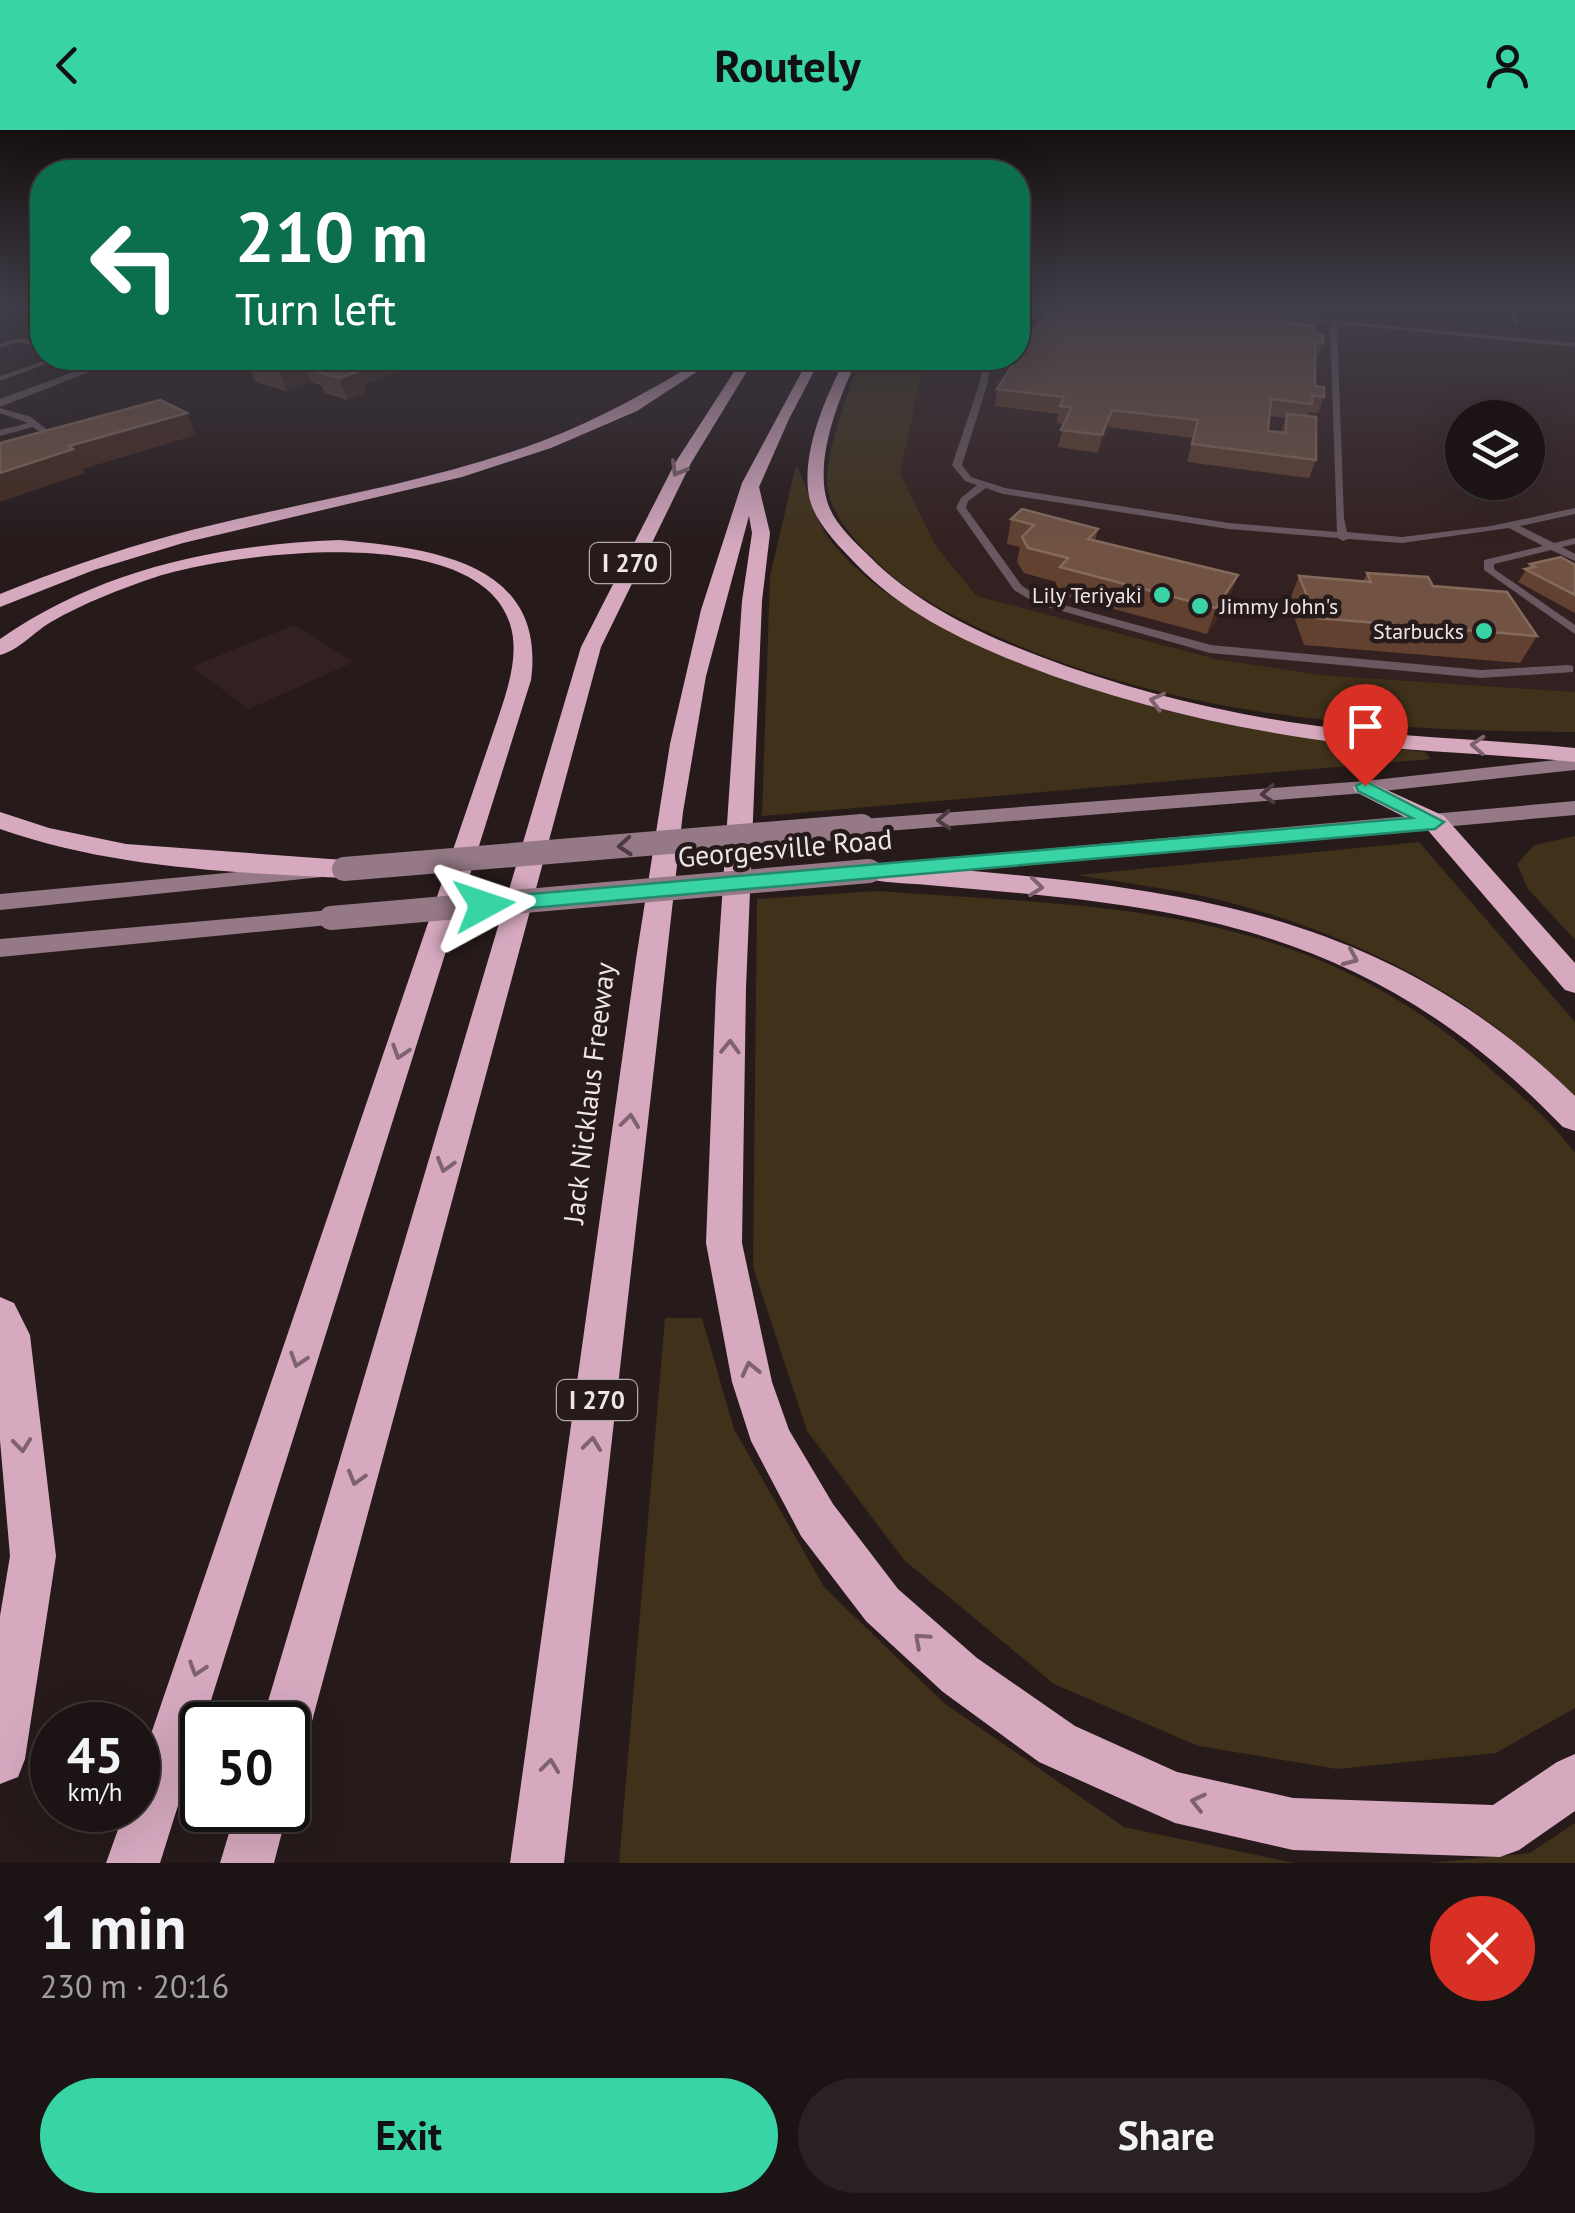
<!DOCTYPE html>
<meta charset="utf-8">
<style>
:root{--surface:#1c1414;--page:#292122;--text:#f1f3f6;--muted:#a09ea0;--line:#3a3334;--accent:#38d4a6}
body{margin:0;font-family:"PT Sans",sans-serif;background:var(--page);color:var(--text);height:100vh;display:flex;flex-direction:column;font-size:38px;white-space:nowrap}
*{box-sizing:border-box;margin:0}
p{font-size:32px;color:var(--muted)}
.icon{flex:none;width:55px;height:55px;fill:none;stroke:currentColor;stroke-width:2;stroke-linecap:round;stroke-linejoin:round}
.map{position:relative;height:1733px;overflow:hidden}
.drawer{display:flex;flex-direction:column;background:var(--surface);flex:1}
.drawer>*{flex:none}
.hud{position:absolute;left:30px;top:30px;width:1000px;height:210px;border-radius:40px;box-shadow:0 10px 40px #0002,0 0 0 2px var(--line);background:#0b6e4f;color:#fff;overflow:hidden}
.tools{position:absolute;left:1445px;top:270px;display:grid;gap:20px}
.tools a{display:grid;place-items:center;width:100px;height:100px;border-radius:50%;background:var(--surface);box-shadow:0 10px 40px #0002,0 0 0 2px var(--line);font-size:50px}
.speed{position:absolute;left:30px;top:1572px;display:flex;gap:20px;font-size:50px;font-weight:700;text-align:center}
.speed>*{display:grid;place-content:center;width:130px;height:130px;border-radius:50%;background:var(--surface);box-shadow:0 10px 40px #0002,0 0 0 2px var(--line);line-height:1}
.speed small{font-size:25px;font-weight:400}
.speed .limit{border:5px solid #111;border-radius:15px;background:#fff;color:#111}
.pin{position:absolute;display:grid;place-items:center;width:85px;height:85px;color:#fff;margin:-102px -42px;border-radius:50% 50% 50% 0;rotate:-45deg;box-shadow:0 0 10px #0007}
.pin .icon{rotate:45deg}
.me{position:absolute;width:110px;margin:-55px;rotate:85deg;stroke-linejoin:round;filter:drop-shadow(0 0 8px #0008)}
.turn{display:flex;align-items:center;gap:35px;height:210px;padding:0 40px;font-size:45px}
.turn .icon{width:130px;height:130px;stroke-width:2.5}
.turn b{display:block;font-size:70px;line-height:85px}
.round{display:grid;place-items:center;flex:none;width:105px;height:105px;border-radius:52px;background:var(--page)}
.headline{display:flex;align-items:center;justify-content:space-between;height:170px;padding:0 40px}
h1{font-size:60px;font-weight:800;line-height:75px}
.action{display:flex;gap:20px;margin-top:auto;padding:20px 40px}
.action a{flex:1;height:115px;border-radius:60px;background:var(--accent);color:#111;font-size:40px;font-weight:800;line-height:115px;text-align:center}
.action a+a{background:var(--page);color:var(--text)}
header{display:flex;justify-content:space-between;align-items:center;height:130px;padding:0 40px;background:var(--accent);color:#111;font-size:45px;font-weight:800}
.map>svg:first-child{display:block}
.built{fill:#332020;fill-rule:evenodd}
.green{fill:#3f311a}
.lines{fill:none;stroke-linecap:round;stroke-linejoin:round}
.service{fill:#6a5860;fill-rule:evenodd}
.minor{fill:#6a5860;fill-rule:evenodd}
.secondary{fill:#957986;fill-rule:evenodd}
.motorway{fill:#d6a9bf;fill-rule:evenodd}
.secondary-bridge{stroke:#957986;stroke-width:24}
.wall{fill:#624130;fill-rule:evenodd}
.shaded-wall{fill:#442a1f}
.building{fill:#725343;stroke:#856a5c;stroke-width:2.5}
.oneway{stroke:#7e626c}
.oneway2{stroke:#4d3b40}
.route{fill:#38d4a6;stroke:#248a6c;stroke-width:2.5}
.poi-dot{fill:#38d4a6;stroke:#261a1a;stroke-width:4}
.labels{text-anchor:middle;stroke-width:9;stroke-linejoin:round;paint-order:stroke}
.far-poi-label{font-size:22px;fill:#eee5e5;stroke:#261a1a;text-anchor:end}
.shield{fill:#261a1a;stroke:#b2a8a8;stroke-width:2.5}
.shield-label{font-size:25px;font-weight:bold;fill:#eee5e5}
.street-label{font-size:28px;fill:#eee5e5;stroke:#261a1a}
</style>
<header><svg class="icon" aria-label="back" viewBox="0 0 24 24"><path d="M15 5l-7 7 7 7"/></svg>Routely<svg class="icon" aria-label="person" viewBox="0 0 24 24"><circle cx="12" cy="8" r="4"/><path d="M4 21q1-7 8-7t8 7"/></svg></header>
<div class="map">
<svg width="1575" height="1733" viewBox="0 0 1575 1733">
<rect width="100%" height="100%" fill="#261a1a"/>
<g class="built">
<path d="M1018,177H1309L1575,207V562L1321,545L1216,529L977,466L936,416L900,343L925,228H1018ZM1462,288H1528V352H1462Z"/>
<path d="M294,495L354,532L249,579L191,537Z"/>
</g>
<g class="green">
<path d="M863,228H925L900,343L936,416L977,466L1216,529L1321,545L1575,562V602C1380,601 1187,589 1005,510C960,490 912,467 877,432C855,411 827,382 827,350C827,318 849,257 863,228Z"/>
<path d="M796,335C811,363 814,392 835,416C876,464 935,496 992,521C1130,582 1275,607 1425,622L1431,629L762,686L770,446Z"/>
<path d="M1575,706V810L1528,759L1517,734L1534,715Z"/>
<path d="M1419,712L1575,892V970C1555,951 1536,929 1514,912C1435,846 1334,801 1235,774C1184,760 1129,754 1077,745Z"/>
<path d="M877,761C1114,778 1307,773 1495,943C1524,968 1552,992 1575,1023V1578L1496,1623L1337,1639L1198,1616L1054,1554L904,1430L807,1301L753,1137L757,769Z"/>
<path d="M665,1188H702L734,1299L824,1457L944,1573L1124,1697L1295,1733H619Z"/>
<path d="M1575,1693V1733H1430L1530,1723Z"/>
</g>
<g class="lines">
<g class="service">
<path d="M1506,177H1512L1519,194H1515Z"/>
<path d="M1253,183L1575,213V217L1337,194L1344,388L1347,402L1402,407L1491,396L1575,378V384L1520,396L1554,413L1575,408V414L1562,417L1575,424V431L1551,420L1494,434V439L1575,495V504L1484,440V430L1543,416L1509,398L1402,413L1348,409L1343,411L1338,408L1229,399L1003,364L986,358L968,371L966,378L1022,456L1045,470L1211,515L1481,540L1569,535L1573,536V542L1481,548L1210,523L1037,474L1014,460L956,378L961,368L977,355L965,351L952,335L980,252L983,228H990L988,252L962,335L971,347L1005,358L1229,393L1337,402L1330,193L1255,186Z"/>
<path d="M18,208L42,213V217L18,212L0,218V214Z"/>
<path d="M52,228H62L0,251V246Z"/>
<path d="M0,278L31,287L60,310L53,312L33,297L0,306V300L28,293L0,283Z"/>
</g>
<g class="minor">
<path d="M1562,177H1575V181L1564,179Z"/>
<path d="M111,228H125L0,277V269Z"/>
</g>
<g class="secondary">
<path d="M1575,628V640L1365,663L862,703L851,696L862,689L1365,651Z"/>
<path d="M1575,671V685L888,747L877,740L888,733Z"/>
<path d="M314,735L322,737L325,742L322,747L0,780V764Z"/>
<path d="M331,780L343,788L339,794L0,827V809Z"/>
</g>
<g class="motorway">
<path d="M704,228H718L637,281L551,318L462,347L183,413L94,440L0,477V464C57,441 113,421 173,405C295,372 423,356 542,311C600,289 651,260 704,228Z"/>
<path d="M743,228H755L691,333L601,517L311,1595L304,1613L288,1619V1595H261L581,517L675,333Z"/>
<path d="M809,228H821L789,289L759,357L770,403L762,471L746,858L742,1113L772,1252L789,1300L833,1374L898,1459L977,1528L1075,1596L1177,1642L1293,1668L1493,1675L1557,1632L1575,1624V1681L1519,1720L1500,1727L1293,1720L1175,1693L1039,1632L943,1562L866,1491L801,1406L751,1311L732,1252L706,1113L716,858L742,471L752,403L749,386L706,546L683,682L564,1733H510L636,829L670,614L701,480L742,353Z"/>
<path d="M846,228H858C840,265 816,324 826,367C831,391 853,410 870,427C917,474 978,503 1039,526C1135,563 1238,587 1341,599C1418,608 1497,610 1575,618V632C1497,624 1418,622 1340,613C1233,599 1124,574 1024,535C963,511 902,482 856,434C839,416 814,392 809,366C801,323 826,265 846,228Z"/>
<path d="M339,410C429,418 547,431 531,550L160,1733H106L125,1680H138V1642L497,591C507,561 520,525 510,494C478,390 232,423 156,447C120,459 84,473 51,492C34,502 19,520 0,525V509C101,439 218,415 339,410Z"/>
<path d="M1365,650L1444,686L1575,833V863L1565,860L1426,698L1356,662L1353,657Z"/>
<path d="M0,682L49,698L126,714L344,730L353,733L357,739L353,745L344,748C227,742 112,738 0,699Z"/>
<path d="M869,732C1140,756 1368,763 1575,966V1001L1563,997C1413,842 1268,789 1057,767C1014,762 971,759 928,755C905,753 881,753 860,747L856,741L860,735Z"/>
<path d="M0,1167L14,1173L30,1205L56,1426L25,1629L18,1647L0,1654V1486L10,1426L0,1310Z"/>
<path d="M236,1680L288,1679L274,1733H220Z"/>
</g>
<g class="secondary-bridge">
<path d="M344,739L862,696"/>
<path d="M331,788L869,741"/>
</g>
</g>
<g class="wall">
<path d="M1044,177H1259L1277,191L1314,204L1323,213L1317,229L1315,228V256L1324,267L1318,283L1309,282L1308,286L1316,330L1309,348L1187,332L1193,308L1108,297L1098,323L1058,317L1064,294L1057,293L1058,284L995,276L997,259L1049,177ZM1270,286L1285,288L1281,303L1268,301Z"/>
<path d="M254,228H409L412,237L364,254L365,263L347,270L325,263L322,256L311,252L286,261L255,252L248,231L254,229Z"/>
<path d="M1011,389L1098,399L1095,411L1229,471L1207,504L1054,463L1056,452L1024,443L1017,432L1020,417L1007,414Z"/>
<path d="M1530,434L1575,435V483L1518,452Z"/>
<path d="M1367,443L1433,456L1537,506L1520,533L1304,515L1289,472L1299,446L1363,451Z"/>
</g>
<g class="shaded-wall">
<path d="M374,228H409L412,237L364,254L365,263L347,270L340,248L353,235Z"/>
<path d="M304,231L311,252L286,261L279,240Z"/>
<path d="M1112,280L1108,297L1098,323L1102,305Z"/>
<path d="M187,283L196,305L83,339L85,343L0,372V343L69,316Z"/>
<path d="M1238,445L1229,471L1207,504L1216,478Z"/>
</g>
<g class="building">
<path d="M1049,177H1259L1278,179L1277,191L1314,195V204L1323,205V213L1315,212V256L1324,257V267L1312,265V274L1271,269L1268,301L1286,303L1287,284L1316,287V330L1192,314L1198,290L1112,280L1102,305L1061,300L1072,277L1060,276L1064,267L997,259Z"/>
<path d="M258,228H374L353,235L359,237L351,239L359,241L340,248L318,242L329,238L304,231L279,240L248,231Z"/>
<path d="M160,270L187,283L69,316L73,319L0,343V313Z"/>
<path d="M1022,379L1098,399L1088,409L1238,445L1216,478L1060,437L1068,428L1028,418L1022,407L1034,395L1011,389Z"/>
<path d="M1561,427L1575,435V465L1525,439L1535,437L1530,434Z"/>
<path d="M1367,443L1428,447L1433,456L1507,462L1537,506L1316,488L1299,446L1371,452Z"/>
</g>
<defs><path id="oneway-chevron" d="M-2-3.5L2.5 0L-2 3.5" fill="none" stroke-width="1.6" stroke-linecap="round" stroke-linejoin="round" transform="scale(2.5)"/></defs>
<g class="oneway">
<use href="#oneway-chevron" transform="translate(678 339) rotate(120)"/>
<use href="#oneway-chevron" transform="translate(1157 571) rotate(-166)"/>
<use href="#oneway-chevron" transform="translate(1478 615) rotate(-177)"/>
<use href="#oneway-chevron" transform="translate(1036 757) rotate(6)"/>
<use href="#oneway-chevron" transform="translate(1351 828) rotate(24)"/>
<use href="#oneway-chevron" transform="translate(730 917) rotate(-88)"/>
<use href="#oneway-chevron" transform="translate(400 922) rotate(108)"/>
<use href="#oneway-chevron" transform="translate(630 991) rotate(-83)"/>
<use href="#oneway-chevron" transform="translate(445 1035) rotate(106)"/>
<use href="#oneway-chevron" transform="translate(298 1230) rotate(108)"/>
<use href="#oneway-chevron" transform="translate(750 1239) rotate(-103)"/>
<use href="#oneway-chevron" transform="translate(592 1314) rotate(-83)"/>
<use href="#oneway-chevron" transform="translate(22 1315) rotate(84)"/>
<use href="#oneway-chevron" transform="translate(356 1348) rotate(106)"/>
<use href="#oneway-chevron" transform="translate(921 1510) rotate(-138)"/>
<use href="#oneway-chevron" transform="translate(197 1539) rotate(108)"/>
<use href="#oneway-chevron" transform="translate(550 1636) rotate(-83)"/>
<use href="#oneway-chevron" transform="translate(1198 1672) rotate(-167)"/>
</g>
<g class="oneway2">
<use href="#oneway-chevron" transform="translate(1268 664) rotate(176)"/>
<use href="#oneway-chevron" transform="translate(944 690) rotate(176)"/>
<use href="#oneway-chevron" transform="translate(625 716) rotate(175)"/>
</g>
<linearGradient id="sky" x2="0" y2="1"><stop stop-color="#150e0e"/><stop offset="0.42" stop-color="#413e49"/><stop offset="1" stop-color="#413e49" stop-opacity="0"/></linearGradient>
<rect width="1575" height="419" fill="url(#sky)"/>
<path class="route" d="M1365,651L1444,692L1435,699L484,782L474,775L484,768L1412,688L1358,661L1356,656Z"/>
<g class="poi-dot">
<circle cx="1162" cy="465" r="10"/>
<circle cx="1200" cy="476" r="10"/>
<circle cx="1484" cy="501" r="10"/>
</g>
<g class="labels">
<g class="far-poi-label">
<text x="1142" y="473">Lily Teriyaki</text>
<text x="1220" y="484" text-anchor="start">Jimmy John's</text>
<text x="1464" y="509">Starbucks</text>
</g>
<g class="shield">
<rect x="590" y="413" width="80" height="40" rx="8"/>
<rect x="557" y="1250" width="80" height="40" rx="8"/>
</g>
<g class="shield-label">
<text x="630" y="442">I 270</text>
<text x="597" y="1279">I 270</text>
</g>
<g class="street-label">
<text transform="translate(785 718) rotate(-5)" y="10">Georgesville Road</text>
<text transform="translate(589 963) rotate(-83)" y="10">Jack Nicklaus Freeway</text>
</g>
</g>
</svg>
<div class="tools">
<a><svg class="icon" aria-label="layers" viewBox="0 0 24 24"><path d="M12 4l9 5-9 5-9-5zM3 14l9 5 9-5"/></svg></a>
</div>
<div class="speed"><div>45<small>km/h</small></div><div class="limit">50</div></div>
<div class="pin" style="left:1365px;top:656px;background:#d93025"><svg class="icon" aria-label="arrive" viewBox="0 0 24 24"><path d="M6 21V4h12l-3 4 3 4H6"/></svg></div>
<svg class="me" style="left:484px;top:775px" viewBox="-20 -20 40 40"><path d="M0-17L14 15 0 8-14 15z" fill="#38d4a6" stroke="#fff" stroke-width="4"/></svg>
<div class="hud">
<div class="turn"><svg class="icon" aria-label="left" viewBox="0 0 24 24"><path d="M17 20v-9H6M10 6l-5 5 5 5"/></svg><div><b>210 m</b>Turn left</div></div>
</div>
</div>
<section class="drawer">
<div class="headline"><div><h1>1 min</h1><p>230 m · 20:16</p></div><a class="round" style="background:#d93025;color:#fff"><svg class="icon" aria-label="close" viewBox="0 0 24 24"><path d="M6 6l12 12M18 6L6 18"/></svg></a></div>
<div class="action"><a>Exit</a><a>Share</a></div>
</section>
